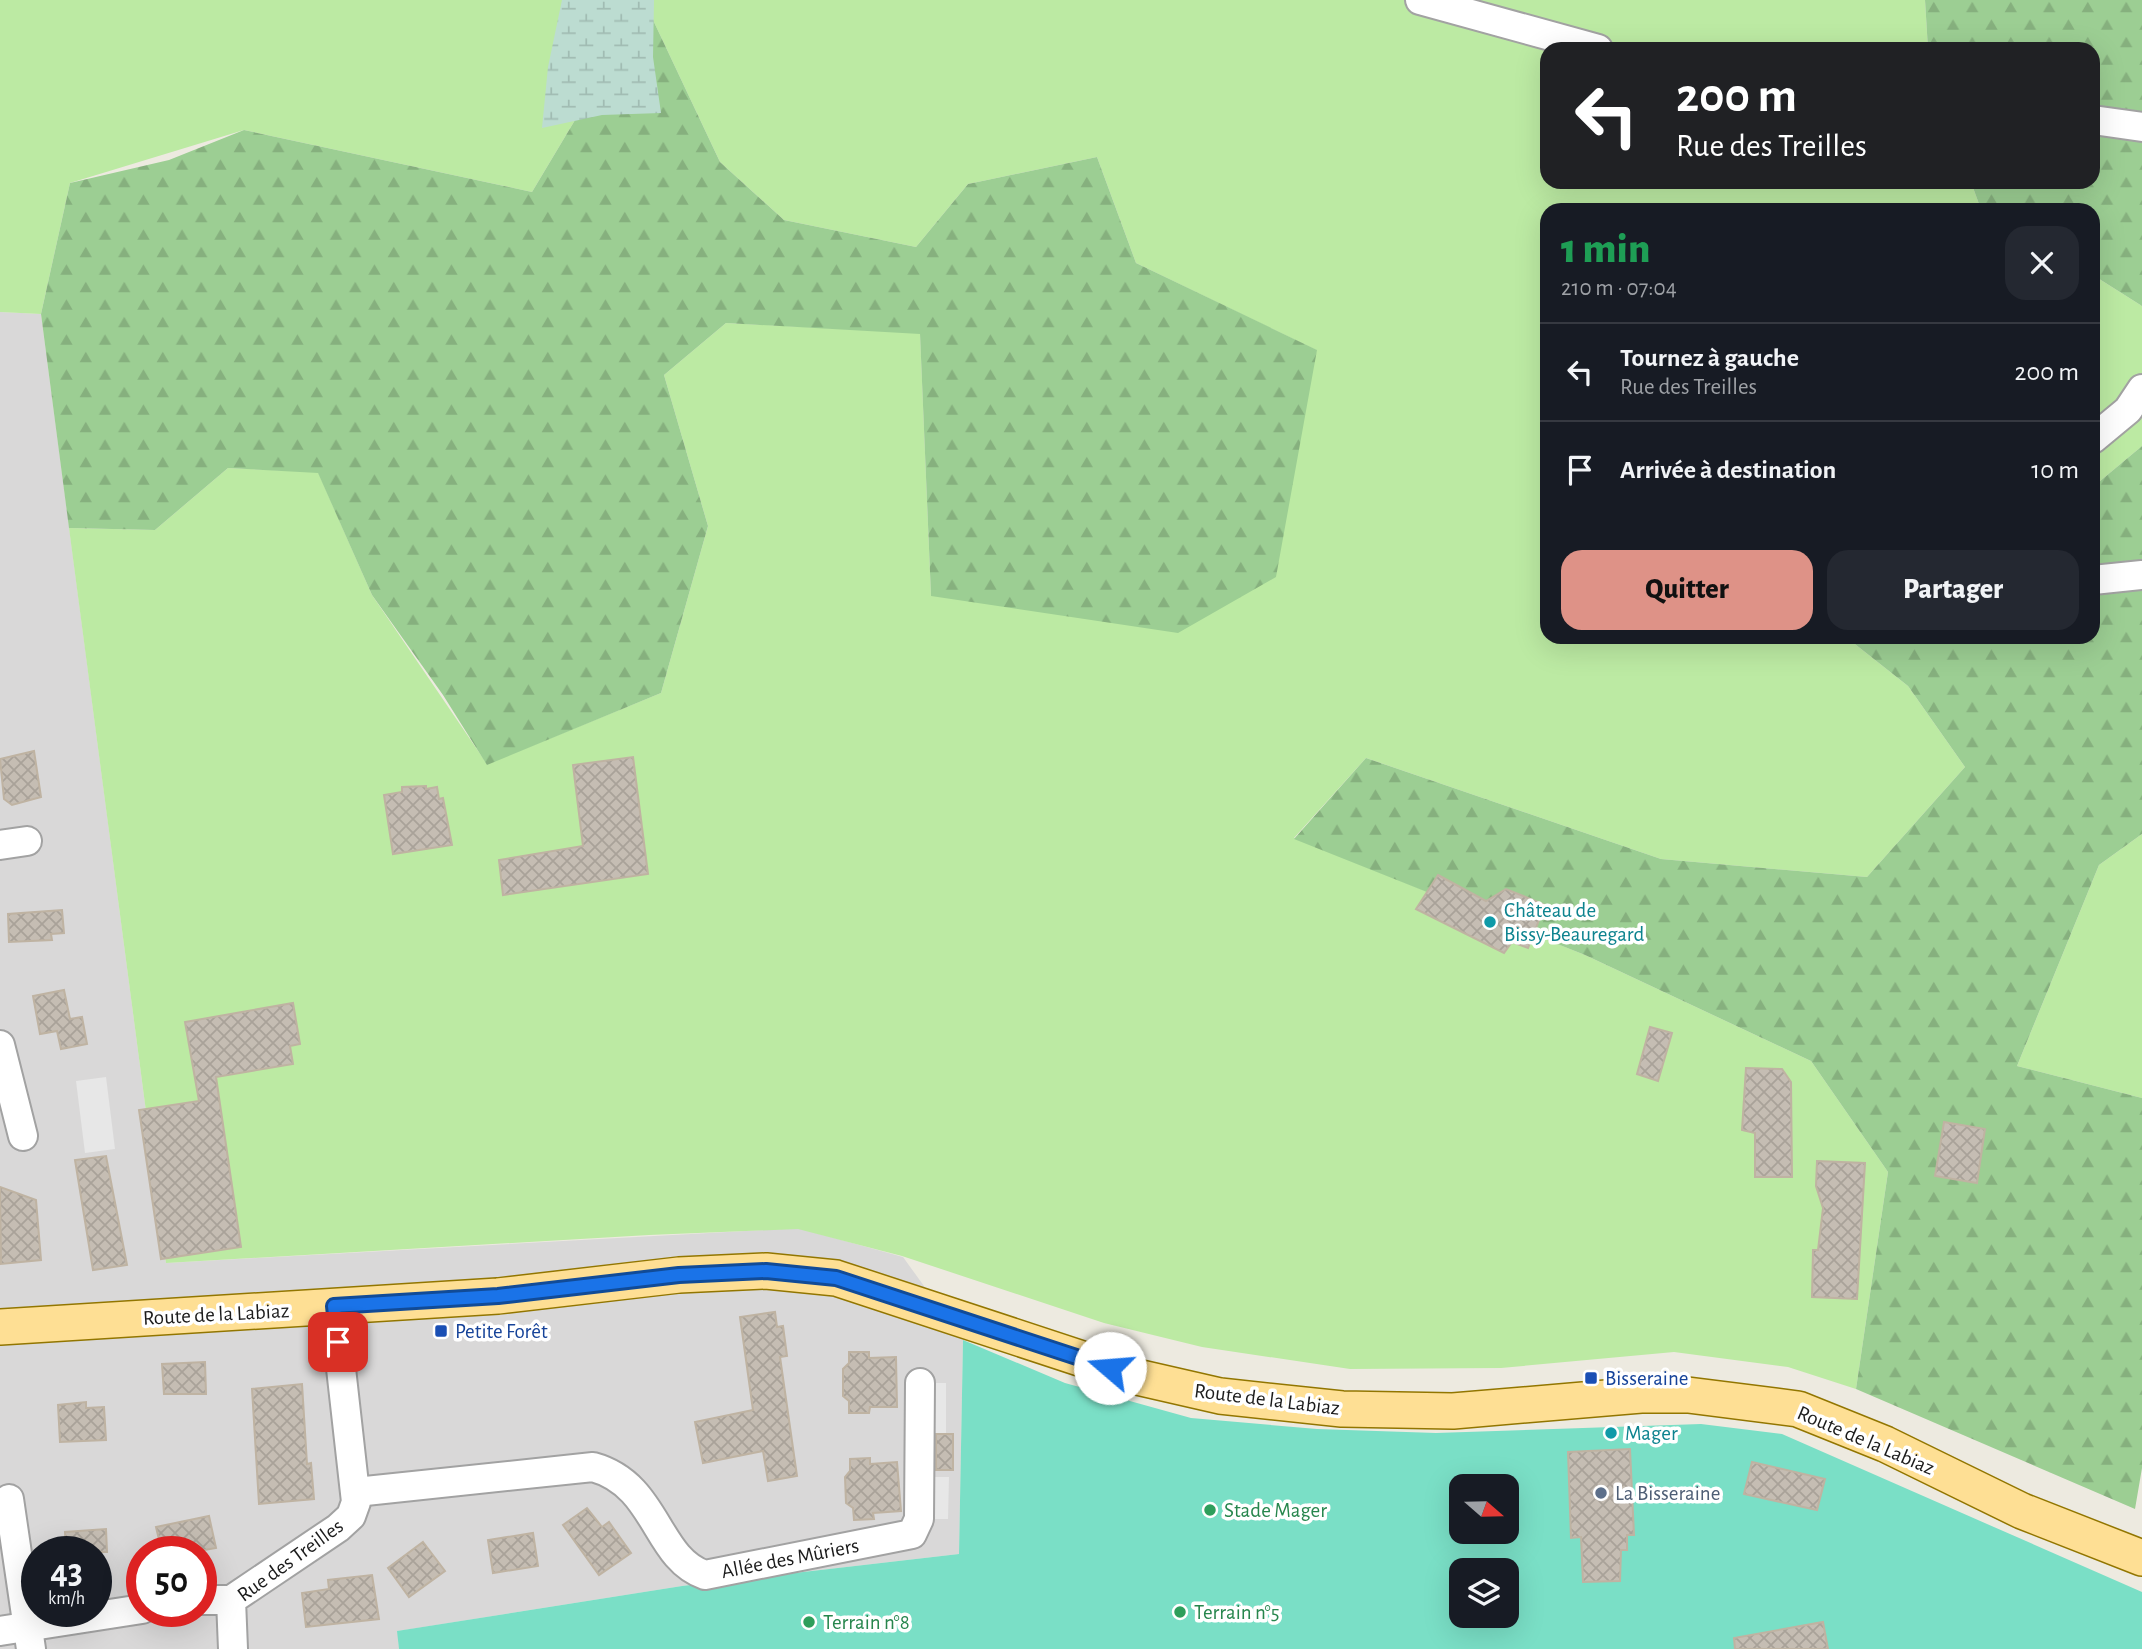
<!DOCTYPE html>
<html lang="fr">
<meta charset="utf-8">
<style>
:root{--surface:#171b24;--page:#242831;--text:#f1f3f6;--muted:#9ea1a6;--line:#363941;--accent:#de9287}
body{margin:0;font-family:"Alegreya Sans",sans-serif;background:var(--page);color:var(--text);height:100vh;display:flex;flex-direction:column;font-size:26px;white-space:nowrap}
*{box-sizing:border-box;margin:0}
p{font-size:23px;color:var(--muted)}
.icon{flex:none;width:38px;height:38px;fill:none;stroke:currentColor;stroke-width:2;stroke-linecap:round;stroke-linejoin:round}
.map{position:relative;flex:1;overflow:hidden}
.panel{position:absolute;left:1540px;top:203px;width:560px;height:441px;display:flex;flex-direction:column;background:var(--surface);border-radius:21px;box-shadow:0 7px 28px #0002}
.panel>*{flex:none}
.hud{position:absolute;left:1540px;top:42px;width:560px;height:147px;border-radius:21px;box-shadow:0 7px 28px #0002;background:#202124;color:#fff;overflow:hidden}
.needle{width:46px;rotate:110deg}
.fabs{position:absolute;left:1449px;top:1474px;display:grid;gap:14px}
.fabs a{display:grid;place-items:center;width:70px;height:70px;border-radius:14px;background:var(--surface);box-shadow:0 7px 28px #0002;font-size:35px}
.speed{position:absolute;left:21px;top:1536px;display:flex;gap:14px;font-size:35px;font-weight:700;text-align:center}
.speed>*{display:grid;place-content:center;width:91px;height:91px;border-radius:50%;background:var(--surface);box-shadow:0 7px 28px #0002;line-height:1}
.speed small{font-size:18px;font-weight:400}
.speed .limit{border:10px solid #d22;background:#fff;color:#111}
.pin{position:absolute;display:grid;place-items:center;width:60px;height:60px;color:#fff;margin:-30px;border-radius:14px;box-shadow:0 4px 10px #0006}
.me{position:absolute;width:77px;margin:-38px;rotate:288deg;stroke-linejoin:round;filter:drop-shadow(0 0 5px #0008)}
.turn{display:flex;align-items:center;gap:24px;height:147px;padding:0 21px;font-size:32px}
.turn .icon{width:91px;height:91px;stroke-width:2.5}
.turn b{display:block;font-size:49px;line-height:60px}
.round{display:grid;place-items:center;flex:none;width:74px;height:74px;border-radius:21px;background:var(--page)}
.summary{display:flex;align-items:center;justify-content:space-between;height:119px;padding:0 21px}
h1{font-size:42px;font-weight:800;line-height:52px;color:#1e9e55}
.button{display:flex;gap:14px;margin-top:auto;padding:14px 21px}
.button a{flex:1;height:80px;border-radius:21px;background:var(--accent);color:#111;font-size:28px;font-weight:800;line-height:80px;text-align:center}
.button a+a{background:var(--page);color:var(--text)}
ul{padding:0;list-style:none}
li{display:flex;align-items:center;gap:21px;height:98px;padding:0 21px;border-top:2px solid var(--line)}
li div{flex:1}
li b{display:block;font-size:26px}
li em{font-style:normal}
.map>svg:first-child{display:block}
.residential{fill:#d9d8d8;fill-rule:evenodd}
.grass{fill:#bceaa3}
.forest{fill:url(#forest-firs)}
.wetland{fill:url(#wetland-marsh)}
.pitch{fill:#7adfc6;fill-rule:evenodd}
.parking{fill:#e7e7e7}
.building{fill:url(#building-cross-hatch);stroke:#bfb3a2;stroke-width:2}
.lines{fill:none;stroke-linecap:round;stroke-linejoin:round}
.minor-casing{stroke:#a2a2a2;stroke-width:32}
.major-casing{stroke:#927600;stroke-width:38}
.minor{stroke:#fff;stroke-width:28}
.major{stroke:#fedf94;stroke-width:35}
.route-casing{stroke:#114b97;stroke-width:18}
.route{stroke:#1a73e8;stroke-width:12}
.culture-dot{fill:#0f9aa8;stroke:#fff;stroke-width:2.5}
.transit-dot{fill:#1a4fb4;stroke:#fff;stroke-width:2.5}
.service-dot{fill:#5c6f8a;stroke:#fff;stroke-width:2.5}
.leisure-dot{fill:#2e9e5b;stroke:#fff;stroke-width:2.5}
.labels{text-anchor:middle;stroke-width:7;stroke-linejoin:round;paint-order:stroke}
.culture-label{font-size:21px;fill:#0d838f;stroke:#fff;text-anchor:start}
.street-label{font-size:21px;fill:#1b1b1b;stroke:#fff}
.transit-label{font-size:21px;fill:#164399;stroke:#fff;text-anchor:start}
.service-label{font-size:21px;fill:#4e5e75;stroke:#fff;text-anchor:start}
.leisure-label{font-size:21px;fill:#27864d;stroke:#fff;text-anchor:start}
</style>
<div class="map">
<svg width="2142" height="1649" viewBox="0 0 2142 1649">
<defs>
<pattern id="forest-firs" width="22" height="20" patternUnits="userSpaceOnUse" patternTransform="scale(1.75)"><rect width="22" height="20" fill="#9cce93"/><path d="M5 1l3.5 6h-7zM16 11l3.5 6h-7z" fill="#86b07e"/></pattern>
<pattern id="wetland-marsh" width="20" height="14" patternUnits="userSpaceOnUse" patternTransform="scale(1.75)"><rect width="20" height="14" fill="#bcdcd1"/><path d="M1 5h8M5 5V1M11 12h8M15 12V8" fill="none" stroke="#a1bcb3"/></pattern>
<pattern id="building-cross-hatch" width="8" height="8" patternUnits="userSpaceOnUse" patternTransform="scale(1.75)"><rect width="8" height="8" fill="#c5bdb3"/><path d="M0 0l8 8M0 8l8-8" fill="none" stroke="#a9a299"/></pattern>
</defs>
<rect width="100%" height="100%" fill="#edeae0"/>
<path class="residential" d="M0,312L41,314L166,1263L798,1228L903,1257L963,1340L959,1554L682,1586L398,1631L399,1649H0ZM37,1552H96V1612H37ZM142,1552H201V1612H142Z"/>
<g class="grass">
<path d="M0,0H1925L1928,49H1547V182H1971L1979,204L1988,210H1547V637H1846L1908,686L1965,767L1867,877L1661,859L1366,758L1294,838L1585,955L1811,1061L1888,1172L1856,1389L1788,1367L1674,1352L1501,1368L1350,1369L1202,1347L1104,1323L902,1256L798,1229L649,1235L166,1263L69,528L155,530L228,468L318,472L372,595L487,764L661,693L708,526L664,375L726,323L920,333L931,596L1316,350L1136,263L1097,157L968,184L916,247L784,220L720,162L645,3L532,192L244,130L70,183L41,314L0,312Z"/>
<path d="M2093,275L2142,306V446L2093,487Z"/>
<path d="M2142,834V1098L2017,1066L2099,865Z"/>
</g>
<g class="forest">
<path d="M1925,0H2142V306L2093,275V210H1988L1979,204L1971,182H2093V49H1928Z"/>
<path d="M645,3L720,162L784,220L916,247L968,184L1097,157L1136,263L1317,350L1276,577L1178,633L931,596L920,334L726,323L664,375L708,526L661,693L487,765L443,695L372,595L318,473L228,468L155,530L69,528L41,314L70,183L169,160L244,130L532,192Z"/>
<path d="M2142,446V834L2099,865L2017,1066L2142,1098V1468L2135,1509L1856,1389L1888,1172L1811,1061L1585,955L1294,839L1366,758L1661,859L1867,877L1965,767L1908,686L1846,637H2093V487Z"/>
</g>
<path class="wetland" d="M562,0H654L653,57L661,113L602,115L542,128L548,67Z"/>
<path class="pitch" d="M963,1340L1065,1383L1191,1418L1317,1429L1436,1433L1701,1424L1782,1434L2142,1592V1649H399L397,1631L682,1586L959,1554ZM1461,1486H1507V1531H1461ZM1461,1570H1507V1615H1461Z"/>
<g class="parking">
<path d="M106,1077L115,1149L85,1153L76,1081Z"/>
<path d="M920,1383H946V1434H932L931,1477H949L948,1519H919Z"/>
</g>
<g class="building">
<path d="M34,751L41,797L12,805L4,799L0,759Z"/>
<path d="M633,757L648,874L503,895L499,860L583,846L573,765Z"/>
<path d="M426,786V789L437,787L439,799L443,798L452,845L393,854L384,795L402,792V787Z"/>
<path d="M1438,875L1486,901L1506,889L1545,905L1528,948L1512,942L1504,953L1416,909Z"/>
<path d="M62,910L64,933L51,934L52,940L9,942L8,914Z"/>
<path d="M64,990L70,1019L82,1017L87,1044L61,1049L57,1031L40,1034L33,996Z"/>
<path d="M293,1003L300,1044L290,1046L293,1064L216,1077L241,1247L161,1259L139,1110L199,1101L185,1022Z"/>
<path d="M1650,1027L1672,1033L1658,1081L1637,1074Z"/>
<path d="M1746,1068L1782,1069L1791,1082L1792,1177H1755V1133L1742,1130Z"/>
<path d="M1944,1122L1985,1129L1977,1183L1935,1176Z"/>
<path d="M106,1156L127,1265L93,1270L75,1160Z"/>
<path d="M1817,1161L1865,1163L1857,1299L1812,1297L1813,1250H1818L1823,1208L1816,1186Z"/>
<path d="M0,1187L36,1200L41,1260L1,1264Z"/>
<path d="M775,1312L777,1327L783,1326L787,1356L780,1357L797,1476L768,1481L763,1451L703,1463L695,1422L753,1410L740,1317Z"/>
<path d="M849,1352H869V1358L896,1357L897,1407H870L869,1413H849V1401L843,1396V1369L849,1363Z"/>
<path d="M205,1362L206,1394H164L162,1364Z"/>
<path d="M302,1384L307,1464L311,1463L314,1499L259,1504L252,1389Z"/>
<path d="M86,1402V1408L104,1407L106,1440L60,1442L58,1405Z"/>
<rect x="936" y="1434" width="17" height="36"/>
<path d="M1630,1449L1634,1535H1627V1550H1621L1620,1581L1583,1582L1581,1537L1571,1538L1568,1452Z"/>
<path d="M870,1458V1464L897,1462L901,1511L873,1513L874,1519L854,1520L853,1508L846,1503L845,1477L850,1471V1459Z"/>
<path d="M1752,1462L1825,1479L1817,1510L1744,1494Z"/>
<path d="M587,1508L602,1527L609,1522L631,1553L599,1575L563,1525Z"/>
<path d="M209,1516L216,1548L193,1552H162L156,1527Z"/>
<path d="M106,1529L107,1552H66L65,1532Z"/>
<path d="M533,1533L538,1566L493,1573L488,1540Z"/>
<path d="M423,1542L445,1571L409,1597L388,1568Z"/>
<path d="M372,1575L379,1619L306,1627L302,1593L329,1589L328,1580Z"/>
<path d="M1823,1622L1828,1649H1735L1734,1638Z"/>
</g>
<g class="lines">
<defs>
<g id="minor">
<path d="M1420,0L1598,49"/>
<path d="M2093,120L2142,127"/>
<path d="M2093,439L2128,410L2142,389"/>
<path d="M2093,580L2142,575"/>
<path d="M0,845L27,841"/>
<path d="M0,1045L23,1136"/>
<path d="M356,1492L593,1467C658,1485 655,1558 705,1575L912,1534L919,1519L920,1383"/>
<path d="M9,1499L31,1649"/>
<path d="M201,1600H231"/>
<path d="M0,1631L142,1609"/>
<path d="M233,1649L231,1600L338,1528L351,1516L356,1502L334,1306"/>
</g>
<path id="major" d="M0,1327L498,1296L679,1275L766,1271L836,1278L1137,1377L1220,1396L1342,1409L1453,1411L1641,1395H1688L1798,1409L1885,1444L2022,1511L2142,1558"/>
</defs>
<use href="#minor" class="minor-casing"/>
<use href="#major" class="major-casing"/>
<use href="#minor" class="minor"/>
<use href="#major" class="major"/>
</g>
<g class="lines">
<defs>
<path id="route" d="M338,1342L334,1306L498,1296L679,1275L766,1271L836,1278L1110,1368"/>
</defs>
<use href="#route" class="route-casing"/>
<use href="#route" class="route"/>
</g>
<g class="culture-dot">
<circle cx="1490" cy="922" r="7"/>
<circle cx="1611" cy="1433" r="7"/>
</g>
<g class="transit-dot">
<rect x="434" y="1324" width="14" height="14" rx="3.5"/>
<rect x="1584" y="1371" width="14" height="14" rx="3.5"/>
</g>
<circle class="service-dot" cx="1601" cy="1493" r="7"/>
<g class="leisure-dot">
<circle cx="1210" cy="1510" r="7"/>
<circle cx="1180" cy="1612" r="7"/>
<circle cx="809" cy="1622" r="7"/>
</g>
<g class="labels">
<g class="culture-label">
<text x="1504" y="917">Château de<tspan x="1504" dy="24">Bissy-Beauregard</tspan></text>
<text x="1625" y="1440">Mager</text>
</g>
<g class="street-label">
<text transform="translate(216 1314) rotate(-3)" y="7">Route de la Labiaz</text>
<text transform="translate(1267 1399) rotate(7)" y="7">Route de la Labiaz</text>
<text transform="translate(1866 1440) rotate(23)" y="7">Route de la Labiaz</text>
<text transform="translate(790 1558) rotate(-11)" y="7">Allée des Mûriers</text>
<text transform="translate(290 1560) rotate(-36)" y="7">Rue des Treilles</text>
</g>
<g class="transit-label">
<text x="455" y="1338">Petite Forêt</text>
<text x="1605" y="1385">Bisseraine</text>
</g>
<g class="service-label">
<text x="1615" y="1500">La Bisseraine</text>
</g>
<g class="leisure-label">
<text x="1224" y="1517">Stade Mager</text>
<text x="1194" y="1619">Terrain n°5</text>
<text x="823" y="1629">Terrain n°8</text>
</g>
</g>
</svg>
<div class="fabs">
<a><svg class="needle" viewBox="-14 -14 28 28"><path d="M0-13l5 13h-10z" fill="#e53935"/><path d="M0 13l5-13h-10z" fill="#9ea1a6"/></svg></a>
<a><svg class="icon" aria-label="layers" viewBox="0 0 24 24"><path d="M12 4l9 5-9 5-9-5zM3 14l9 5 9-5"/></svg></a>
</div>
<div class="speed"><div>43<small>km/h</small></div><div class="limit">50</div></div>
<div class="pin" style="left:338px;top:1342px;background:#d93025"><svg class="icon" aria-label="arrive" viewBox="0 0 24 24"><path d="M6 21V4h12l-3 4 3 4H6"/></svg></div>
<svg class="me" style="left:1110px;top:1368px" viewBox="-20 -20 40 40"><circle r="19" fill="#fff"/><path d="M0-13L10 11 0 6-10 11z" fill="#1a73e8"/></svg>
<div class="hud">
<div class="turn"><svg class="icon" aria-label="left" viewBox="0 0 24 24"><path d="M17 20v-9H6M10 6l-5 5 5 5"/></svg><div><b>200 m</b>Rue des Treilles</div></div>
</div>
<section class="panel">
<div class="summary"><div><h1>1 min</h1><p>210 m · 07:04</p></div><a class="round"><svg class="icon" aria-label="close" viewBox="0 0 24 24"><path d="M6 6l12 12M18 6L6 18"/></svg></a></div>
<ul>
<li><svg class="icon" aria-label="left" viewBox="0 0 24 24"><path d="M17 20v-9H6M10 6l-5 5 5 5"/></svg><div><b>Tournez à gauche</b><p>Rue des Treilles</p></div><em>200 m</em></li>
<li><svg class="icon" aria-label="arrive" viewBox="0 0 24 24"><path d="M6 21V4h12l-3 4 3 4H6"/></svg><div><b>Arrivée à destination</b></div><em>10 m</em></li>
</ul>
<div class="button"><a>Quitter</a><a>Partager</a></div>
</section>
</div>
